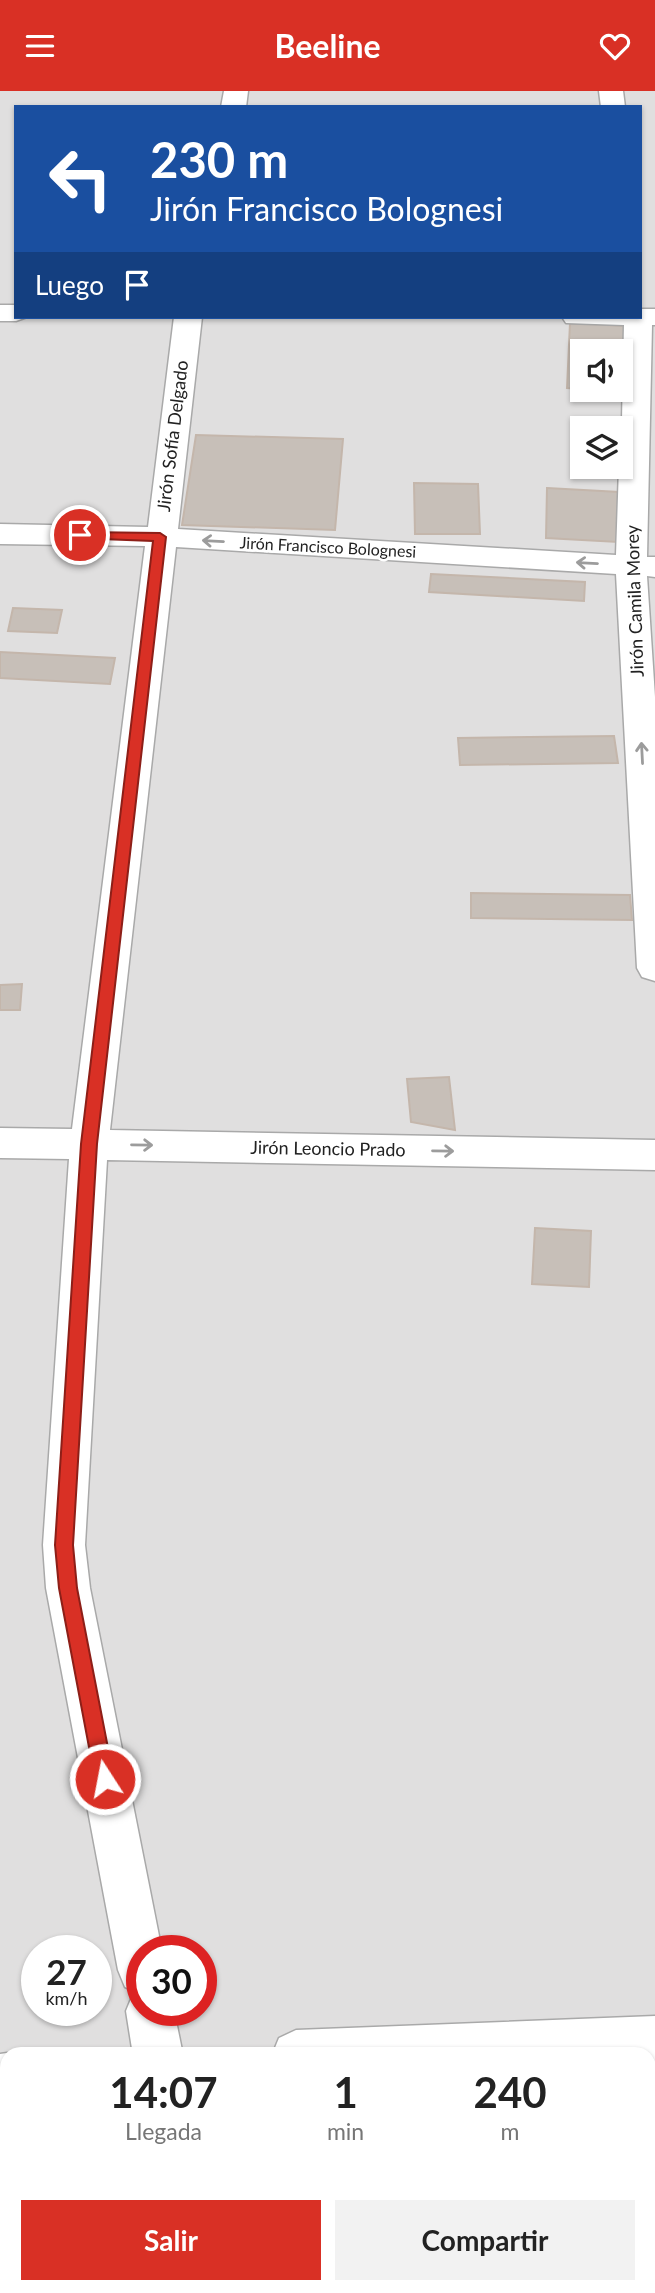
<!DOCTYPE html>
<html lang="es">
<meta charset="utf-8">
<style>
:root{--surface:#fff;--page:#f2f2f2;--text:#222;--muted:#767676;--accent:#d93025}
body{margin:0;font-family:Lato,sans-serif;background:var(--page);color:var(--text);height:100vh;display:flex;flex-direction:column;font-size:26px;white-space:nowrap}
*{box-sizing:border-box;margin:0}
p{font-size:23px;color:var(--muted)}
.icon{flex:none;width:38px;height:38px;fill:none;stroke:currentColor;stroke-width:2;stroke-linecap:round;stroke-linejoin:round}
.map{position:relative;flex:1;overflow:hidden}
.side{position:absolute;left:0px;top:1956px;width:656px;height:247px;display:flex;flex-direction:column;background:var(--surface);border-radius:21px 21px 0 0;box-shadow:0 2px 5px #0004}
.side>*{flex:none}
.guide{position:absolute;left:14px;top:14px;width:628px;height:214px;border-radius:0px;box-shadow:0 2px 5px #0004;background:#1a4fa0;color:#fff;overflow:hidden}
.buttons{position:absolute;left:570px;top:248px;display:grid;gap:14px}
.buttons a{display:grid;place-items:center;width:63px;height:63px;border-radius:0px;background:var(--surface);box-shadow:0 2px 5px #0004;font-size:35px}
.speed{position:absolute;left:21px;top:1844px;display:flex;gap:14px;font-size:35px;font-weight:700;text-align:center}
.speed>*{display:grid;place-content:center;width:91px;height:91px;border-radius:50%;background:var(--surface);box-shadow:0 2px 5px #0004;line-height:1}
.speed small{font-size:18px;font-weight:400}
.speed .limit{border:10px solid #d22;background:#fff;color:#111}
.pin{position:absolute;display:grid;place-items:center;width:60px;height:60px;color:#fff;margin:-30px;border:4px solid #fff;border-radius:50%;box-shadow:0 2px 7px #0007}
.me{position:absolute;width:77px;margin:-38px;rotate:349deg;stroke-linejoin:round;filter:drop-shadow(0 0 5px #0008)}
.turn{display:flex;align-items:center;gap:24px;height:147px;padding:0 21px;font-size:32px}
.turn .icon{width:91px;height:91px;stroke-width:2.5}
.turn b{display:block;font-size:49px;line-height:60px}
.then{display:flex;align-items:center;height:66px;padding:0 21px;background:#0003;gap:14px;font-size:26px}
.eta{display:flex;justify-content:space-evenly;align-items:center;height:119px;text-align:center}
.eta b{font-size:42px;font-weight:700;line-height:49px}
.button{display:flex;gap:14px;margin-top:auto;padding:14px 21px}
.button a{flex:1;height:80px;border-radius:0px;background:var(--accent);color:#fff;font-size:28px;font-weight:700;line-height:80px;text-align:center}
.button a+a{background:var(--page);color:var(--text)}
header{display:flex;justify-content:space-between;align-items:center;height:91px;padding:0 21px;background:var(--accent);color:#fff;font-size:32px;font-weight:700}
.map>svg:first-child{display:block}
.residential{fill:#e0dfdf;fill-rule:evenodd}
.building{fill:#c7bfb8;stroke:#c4b6ab;stroke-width:2}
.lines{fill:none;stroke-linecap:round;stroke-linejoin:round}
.minor-casing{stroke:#a9a9a9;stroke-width:3}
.minor{fill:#fff;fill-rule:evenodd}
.oneway{stroke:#9c9c9c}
.route{fill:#d93025;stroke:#8d1f18;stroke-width:2}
.labels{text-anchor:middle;stroke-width:5;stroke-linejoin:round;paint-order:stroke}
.far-street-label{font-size:16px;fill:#222;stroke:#fff}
.street-label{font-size:18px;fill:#222;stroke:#fff}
</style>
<header><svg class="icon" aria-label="menu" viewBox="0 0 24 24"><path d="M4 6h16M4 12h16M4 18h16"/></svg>Beeline<svg class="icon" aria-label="heart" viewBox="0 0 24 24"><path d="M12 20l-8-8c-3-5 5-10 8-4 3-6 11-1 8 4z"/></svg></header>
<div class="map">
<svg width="655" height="2202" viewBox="0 0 655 2202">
<rect width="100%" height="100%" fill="#f2efe9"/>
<path class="residential" d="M0,0H655V2202H0ZM16,16H640V226H16ZM583,261H621V299H583ZM583,338H621V376H583ZM37,1860H96V1920H37ZM142,1860H201V1920H142ZM7,1964H649V2196H7Z"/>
<g class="building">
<path d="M570,232L625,235L624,300L613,299H621V261H583V298L567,297Z"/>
<path d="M196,344L343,348L335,439L182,434Z"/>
<path d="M414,392L478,393L480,443H415Z"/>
<path d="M547,397L619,401L618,451L546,447Z"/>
<path d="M431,483L585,491L584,510L429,501Z"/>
<path d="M13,517L62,519L57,542L8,540Z"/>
<path d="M0,561L115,567L110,593L0,587Z"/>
<path d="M614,645L618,672L460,674L458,647Z"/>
<path d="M471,802L630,804L632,829L471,827Z"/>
<path d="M22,893L20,919H0V894Z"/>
<path d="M449,986L455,1039L411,1031L407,988Z"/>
<path d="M535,1137L591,1140L589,1196L532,1193Z"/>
</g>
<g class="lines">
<defs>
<g id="minor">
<path d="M224,0H248L246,16H221Z"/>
<path d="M599,0H623L625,16H601Z"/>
<path d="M0,214H16V226H27L16,230H0Z"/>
<path d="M640,218H655V234H652L647,466H655V486L647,485L655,606V890L642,886L637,877L616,483L176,456L110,1039L655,1049V1079L107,1069L85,1454L90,1497L162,1860H142V1920H174L183,1964H133L126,1920L133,1903L137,1901L125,1896L118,1879L46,1497L43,1454L69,1068L0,1067V1037L72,1038L145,455L0,453V433L148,436L174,226H202L178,438L616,464L619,376H621L624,234L566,232L562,226H640Z"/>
<path d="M655,1925V1975H649V1964H272L279,1947L296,1939Z"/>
<path d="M7,1962L10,1964H7V2012L0,2013V1963Z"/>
<path d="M203,2196H255L257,2202H205Z"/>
</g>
</defs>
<use href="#minor" class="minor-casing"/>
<use href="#minor" class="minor"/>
</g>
<defs><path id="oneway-shaft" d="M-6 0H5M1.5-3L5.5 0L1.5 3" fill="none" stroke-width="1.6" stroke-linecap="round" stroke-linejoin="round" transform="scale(1.75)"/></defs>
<g class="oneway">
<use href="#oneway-shaft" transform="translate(213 450) rotate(-177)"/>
<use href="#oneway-shaft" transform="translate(587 472) rotate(-177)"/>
<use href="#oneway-shaft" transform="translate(642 662) rotate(-93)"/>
<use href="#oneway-shaft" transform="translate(142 1054) rotate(1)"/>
<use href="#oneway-shaft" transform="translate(443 1060) rotate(1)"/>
</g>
<path class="route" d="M80,441L160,442L166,446L97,1053L73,1454L77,1497L114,1688L112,1695L105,1697L98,1695L95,1688L59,1497L55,1454L81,1053L153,450L75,447L74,444Z"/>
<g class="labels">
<g class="far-street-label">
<text transform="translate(328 456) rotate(3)" y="6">Jirón Francisco Bolognesi</text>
</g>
<g class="street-label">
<text transform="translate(173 345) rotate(-83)" y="6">Jirón Sofía Delgado</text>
<text transform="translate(635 510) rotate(-92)" y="6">Jirón Camila Morey</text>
<text transform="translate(328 1058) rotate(1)" y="6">Jirón Leoncio Prado</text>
</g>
</g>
</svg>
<div class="buttons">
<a><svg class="icon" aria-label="sound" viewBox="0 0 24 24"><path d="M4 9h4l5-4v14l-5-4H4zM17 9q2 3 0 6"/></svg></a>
<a><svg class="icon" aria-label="layers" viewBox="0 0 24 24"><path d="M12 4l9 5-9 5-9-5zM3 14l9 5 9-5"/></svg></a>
</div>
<div class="speed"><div>27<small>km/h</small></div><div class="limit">30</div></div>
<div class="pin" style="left:80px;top:444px;background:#d93025"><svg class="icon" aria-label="arrive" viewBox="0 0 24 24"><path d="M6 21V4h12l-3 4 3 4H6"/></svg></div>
<svg class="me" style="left:105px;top:1688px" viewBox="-20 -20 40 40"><circle r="17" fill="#d93025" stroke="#fff" stroke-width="3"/><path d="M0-11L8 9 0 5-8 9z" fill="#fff"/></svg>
<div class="guide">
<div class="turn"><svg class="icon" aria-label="left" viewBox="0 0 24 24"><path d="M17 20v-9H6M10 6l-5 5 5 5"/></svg><div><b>230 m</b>Jirón Francisco Bolognesi</div></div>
<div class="then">Luego<svg class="icon" aria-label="arrive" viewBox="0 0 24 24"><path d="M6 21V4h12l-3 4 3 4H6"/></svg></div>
</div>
<section class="side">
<div class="eta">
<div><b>14:07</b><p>Llegada</p></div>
<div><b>1</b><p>min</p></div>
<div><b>240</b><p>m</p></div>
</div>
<div class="button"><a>Salir</a><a>Compartir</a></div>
</section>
</div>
